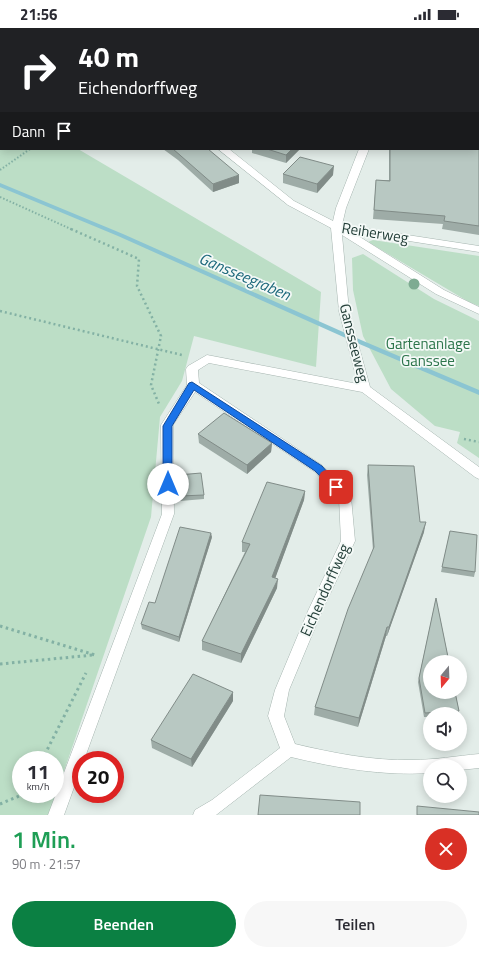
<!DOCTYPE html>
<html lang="de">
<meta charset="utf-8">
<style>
:root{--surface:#fff;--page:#f7f7f7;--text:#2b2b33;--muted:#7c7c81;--accent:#0b8043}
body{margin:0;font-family:"Titillium Web",sans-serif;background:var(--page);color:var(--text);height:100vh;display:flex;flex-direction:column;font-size:15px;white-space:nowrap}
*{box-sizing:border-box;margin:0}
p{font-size:13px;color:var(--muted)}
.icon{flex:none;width:22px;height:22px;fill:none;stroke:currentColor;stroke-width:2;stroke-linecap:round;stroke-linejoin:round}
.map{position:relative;height:787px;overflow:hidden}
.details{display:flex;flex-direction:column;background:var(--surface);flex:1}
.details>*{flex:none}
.banner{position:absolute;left:0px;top:0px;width:479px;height:122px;box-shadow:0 2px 10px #0003;background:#202124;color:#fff;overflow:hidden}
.needle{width:26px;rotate:199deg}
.buttons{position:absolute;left:423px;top:627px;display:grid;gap:8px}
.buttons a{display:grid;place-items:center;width:44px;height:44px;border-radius:50%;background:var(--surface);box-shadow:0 2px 10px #0003;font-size:20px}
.speed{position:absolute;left:12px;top:723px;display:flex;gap:8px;font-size:20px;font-weight:700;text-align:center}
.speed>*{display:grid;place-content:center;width:52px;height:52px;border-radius:50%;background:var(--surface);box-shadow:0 2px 10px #0003;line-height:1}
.speed small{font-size:10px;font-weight:400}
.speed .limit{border:6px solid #d22;background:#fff;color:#111}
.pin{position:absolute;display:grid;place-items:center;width:34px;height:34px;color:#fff;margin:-17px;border-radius:8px;box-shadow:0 2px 6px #0006}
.me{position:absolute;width:44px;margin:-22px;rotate:0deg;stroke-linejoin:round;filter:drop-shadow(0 0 3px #0008)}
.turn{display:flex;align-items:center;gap:14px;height:84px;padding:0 12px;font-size:18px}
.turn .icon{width:52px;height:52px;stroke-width:2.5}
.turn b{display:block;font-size:28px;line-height:34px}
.then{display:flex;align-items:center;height:38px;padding:0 12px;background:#0003;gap:8px;font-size:15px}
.round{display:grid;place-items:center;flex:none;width:42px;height:42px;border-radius:21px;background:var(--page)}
.summary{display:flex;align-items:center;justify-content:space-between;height:68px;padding:0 12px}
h1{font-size:24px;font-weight:600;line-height:30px;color:#1e9e55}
.action{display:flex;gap:8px;margin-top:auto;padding:8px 12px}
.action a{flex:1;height:46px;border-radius:24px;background:var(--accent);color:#fff;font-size:16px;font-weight:600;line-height:46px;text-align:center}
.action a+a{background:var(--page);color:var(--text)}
.status{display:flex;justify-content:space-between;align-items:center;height:28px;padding:0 20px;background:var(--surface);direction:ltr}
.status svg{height:11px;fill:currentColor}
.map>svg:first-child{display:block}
.green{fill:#bcdec6;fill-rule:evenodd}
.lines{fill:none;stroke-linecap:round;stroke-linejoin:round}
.stream{fill:#8bc5d2;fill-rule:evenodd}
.minor-casing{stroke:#a6b5b0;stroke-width:1}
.path-far2{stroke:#83b1a4;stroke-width:2;stroke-dasharray:1.5 2;stroke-linecap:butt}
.path-far1{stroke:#83b1a4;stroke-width:2.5;stroke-dasharray:2 3;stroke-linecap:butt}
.path{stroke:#83b1a4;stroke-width:3;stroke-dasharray:2.5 3.5;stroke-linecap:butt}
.minor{fill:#fff;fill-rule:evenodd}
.tree{fill:#7eab92}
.wall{fill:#9eaca7}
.shaded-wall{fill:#818c88}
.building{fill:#b8c8c2;stroke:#818c88}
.route{fill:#1a73e8;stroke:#114b97}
.labels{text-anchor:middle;stroke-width:3.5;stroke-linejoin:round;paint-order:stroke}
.street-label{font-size:15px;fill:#233e38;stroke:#f4f9f7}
.park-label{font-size:15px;fill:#2c754b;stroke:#f4f9f7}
.water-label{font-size:16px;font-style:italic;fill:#1c687b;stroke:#f4f9f7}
</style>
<div class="status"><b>21:56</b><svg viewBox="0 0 49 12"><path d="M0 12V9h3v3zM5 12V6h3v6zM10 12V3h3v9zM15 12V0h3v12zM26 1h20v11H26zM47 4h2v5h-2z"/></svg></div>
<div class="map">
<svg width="479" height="787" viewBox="0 0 479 787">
<rect width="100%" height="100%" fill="#e3ede9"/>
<g class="green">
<path d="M0,0H258L1,1V121H78L321,264L316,339L194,308L182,353L160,389L151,489L49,787H0ZM21,732H55V766H21Z"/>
<path d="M373,212L479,228V278L469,274L368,214Z"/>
<path d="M363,226L434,271L479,293V430L457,415L460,404L435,398L391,361L363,308L353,262L352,230Z"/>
</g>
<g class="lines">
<path class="stream" d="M0,155L123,206L361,312L479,362V367L357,315L118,208L0,159Z"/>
<defs>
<g id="minor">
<rect x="407" y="0" width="8" height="1"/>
<path d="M218,121H229L294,173L333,193L336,180L359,121H369L346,180L342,197L479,218V224L352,204L444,262L479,279V286L436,266L342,207L349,283L370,359L479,439V451L475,449L362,364L209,335L198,342L199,355L323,438L351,469L355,513L322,583L289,662L284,688L295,716C333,725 373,733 412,732C434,732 457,728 479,726V740L460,742V738H430V745C383,748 337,740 291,729L216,787H193L195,782L212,772L280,720L268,688L275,662L308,583L341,513L339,470L315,444L195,364L173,397L174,486L84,732H81V740L64,787H48L162,486L161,397L187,357L186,341L188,338L207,327L358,356L339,283L331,200L288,177Z"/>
</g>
</defs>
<use href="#minor" class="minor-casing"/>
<g class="path-far2">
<path d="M231,1L233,0"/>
<path d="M0,142L30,121"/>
<path d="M0,169L73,202"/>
</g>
<g class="path-far1">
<path d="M71,201L139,231L137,258L161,308L151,357L159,376"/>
<path d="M0,283L182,327"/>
<path d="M464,411L479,414"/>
</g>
<g class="path">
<path d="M0,598L95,627"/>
<path d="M0,636L93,627"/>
<path d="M42,732L86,645"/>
<path d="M0,776L24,766"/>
</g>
<use href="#minor" class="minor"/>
</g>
<circle class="tree" cx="414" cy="256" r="5.5"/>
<g class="wall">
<path d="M447,0H479V36H478V1H447Z"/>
<path d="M478,37H479V207L442,201L443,196L373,191L376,152H389V121H478Z"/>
<path d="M163,121H208L239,155L213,164L178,132Z"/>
<path d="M252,121H300L286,135L252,125Z"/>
<path d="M283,146L333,147L317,165L283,155Z"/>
<path d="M198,406L272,415L271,424L247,446L199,415Z"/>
<path d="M368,437L420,494L424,504L387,608H386L358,699L314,687L315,679L373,522L367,447Z"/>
<path d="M178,447L204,467V471L180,473Z"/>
<path d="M305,463L304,472L275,550L277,560L241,635L202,622V613L245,524H242V514Z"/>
<path d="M450,503L475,544L474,549L441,544Z"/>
<path d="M212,509L179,614L142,601L141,596L155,575Z"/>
<path d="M436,570L459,683L458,686H430V689H424L418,654Z"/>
<path d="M233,673L192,739L152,720L151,712Z"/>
</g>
<g class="shaded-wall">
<path d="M366,0H374L373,1H365Z"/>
<path d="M479,28V36H478V29Z"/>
<path d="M292,121H300L286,135V127Z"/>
<path d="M334,138L333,147L317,165V156Z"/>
<path d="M239,147V155L213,164V156Z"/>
<path d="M272,415L271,424L247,446V437Z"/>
<path d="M305,463L304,472L272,559V549Z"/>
<path d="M426,494L424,504L387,608L389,599Z"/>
<path d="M211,505L212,509L179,614V609Z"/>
<path d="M278,551L277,560L241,635V626Z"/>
<path d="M387,599L386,608L358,699L359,690Z"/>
<path d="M233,664V673L192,739L191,731Z"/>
</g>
<g class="building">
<path d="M276,0H366L365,1H274Z"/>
<path d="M457,0H478L477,1H456Z"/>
<path d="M478,2H479V28L478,29Z"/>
<path d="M478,37H479V108L478,109Z"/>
<path d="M478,115H479V198L444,193L445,188L374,182L376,152L390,153V121H478Z"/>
<path d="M173,121H208L239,147L213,156Z"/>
<path d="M267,121H292L286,127Z"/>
<path d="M300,129L334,138L317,156L283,146Z"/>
<path d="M224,385L272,415L247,437L198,406Z"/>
<path d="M368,437L414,438L420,494H426L389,599H387L359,690L315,679L348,581L374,519Z"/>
<path d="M201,445L204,467L180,468L178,447Z"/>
<path d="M267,454L305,463L272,549L278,551L241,626L202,613L250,516L242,514Z"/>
<path d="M180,499L211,505L179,609L141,596L149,574L155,575Z"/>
<path d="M450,503L477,507L475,544L442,539Z"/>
<path d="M436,570L449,634H430V664H455L459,683L425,685L419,650Z"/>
<path d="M193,646L233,664L191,731L151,712Z"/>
<path d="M260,767L360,774V787H258Z"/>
<path d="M417,778L479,784V787H417Z"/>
</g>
<path class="route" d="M192,354L322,438L339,457L341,459L339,462H333L315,443L194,362L172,398V456L171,459H164L163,456V398L189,355Z"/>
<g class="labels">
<g class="street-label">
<text transform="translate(375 205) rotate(9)" y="5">Reiherweg</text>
<text transform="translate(354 315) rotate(76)" y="5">Gansseeweg</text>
<text transform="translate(325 562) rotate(-66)" y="5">Eichendorffweg</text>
</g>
<g class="park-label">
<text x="428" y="321">Gartenanlage<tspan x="428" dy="17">Ganssee</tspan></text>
</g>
<g class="water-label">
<text transform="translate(245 248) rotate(23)" y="6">Gansseegraben</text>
</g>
</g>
</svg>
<div class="buttons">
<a><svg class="needle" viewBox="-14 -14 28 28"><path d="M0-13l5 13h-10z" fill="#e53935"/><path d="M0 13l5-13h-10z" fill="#7c7c81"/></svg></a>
<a><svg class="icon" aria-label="sound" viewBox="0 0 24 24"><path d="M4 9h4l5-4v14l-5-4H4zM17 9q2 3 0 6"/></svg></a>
<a><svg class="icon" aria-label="search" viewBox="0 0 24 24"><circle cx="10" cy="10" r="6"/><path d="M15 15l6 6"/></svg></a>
</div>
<div class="speed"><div>11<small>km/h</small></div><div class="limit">20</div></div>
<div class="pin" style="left:336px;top:459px;background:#d93025"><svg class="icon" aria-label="arrive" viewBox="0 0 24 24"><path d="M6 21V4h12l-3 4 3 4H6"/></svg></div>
<svg class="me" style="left:168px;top:456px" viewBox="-20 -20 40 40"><circle r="19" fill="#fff"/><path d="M0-13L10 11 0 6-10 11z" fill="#1a73e8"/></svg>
<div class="banner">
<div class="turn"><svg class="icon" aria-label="right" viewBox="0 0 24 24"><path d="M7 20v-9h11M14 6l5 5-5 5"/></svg><div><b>40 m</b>Eichendorffweg</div></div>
<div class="then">Dann<svg class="icon" aria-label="arrive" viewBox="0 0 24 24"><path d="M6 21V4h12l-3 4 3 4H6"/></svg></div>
</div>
</div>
<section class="details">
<div class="summary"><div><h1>1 Min.</h1><p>90 m · 21:57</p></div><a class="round" style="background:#d93025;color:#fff"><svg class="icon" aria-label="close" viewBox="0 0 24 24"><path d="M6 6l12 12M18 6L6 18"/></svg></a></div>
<div class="action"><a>Beenden</a><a>Teilen</a></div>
</section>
